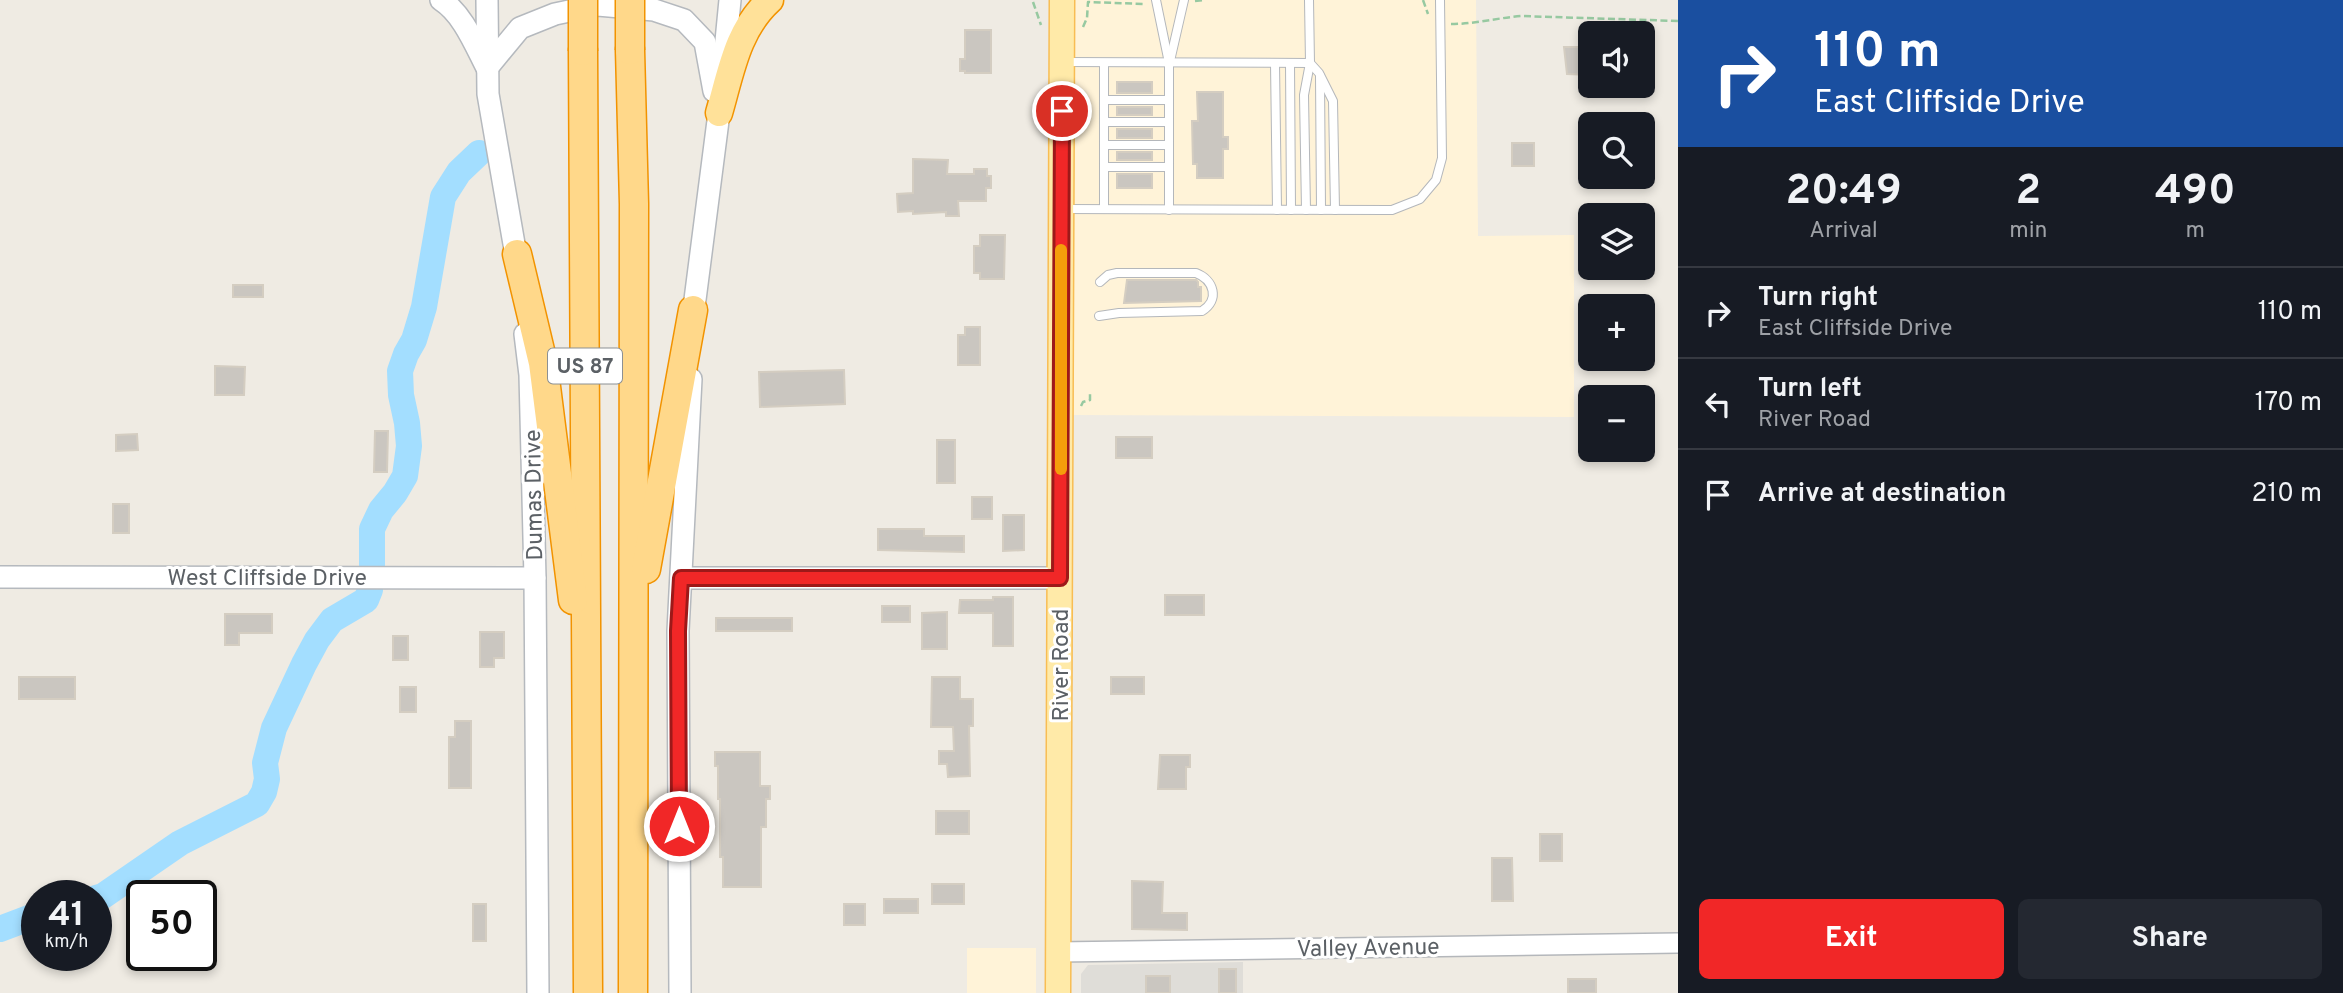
<!DOCTYPE html>
<meta charset="utf-8">
<style>
:root{--surface:#171b24;--page:#242831;--text:#f1f3f6;--muted:#9ea1a6;--line:#363941;--accent:#f12727}
body{margin:0;font-family:Overpass,sans-serif;background:var(--page);color:var(--text);height:100vh;display:flex;flex-direction:column;font-size:26px;white-space:nowrap}
*{box-sizing:border-box;margin:0}
p{font-size:23px;color:var(--muted)}
.icon{flex:none;width:38px;height:38px;fill:none;stroke:currentColor;stroke-width:2;stroke-linecap:round;stroke-linejoin:round}
.map{position:relative;flex:1;overflow:hidden}
.drawer{display:flex;flex-direction:column;background:var(--surface);width:665px}
.drawer>*{flex:none}
.guide{background:#1a4fa0;color:#fff;overflow:hidden}
.tools{position:absolute;left:1578px;top:21px;display:grid;gap:14px}
.tools a{display:grid;place-items:center;width:77px;height:77px;border-radius:10px;background:var(--surface);box-shadow:0 4px 10px #0003;font-size:35px}
.speed{position:absolute;left:21px;top:880px;display:flex;gap:14px;font-size:35px;font-weight:700;text-align:center}
.speed>*{display:grid;place-content:center;width:91px;height:91px;border-radius:50%;background:var(--surface);box-shadow:0 4px 10px #0003;line-height:1}
.speed small{font-size:18px;font-weight:400}
.speed .limit{border:4px solid #111;border-radius:10px;background:#fff;color:#111}
.pin{position:absolute;display:grid;place-items:center;width:60px;height:60px;color:#fff;margin:-30px;border:4px solid #fff;border-radius:50%;box-shadow:0 2px 7px #0007}
.me{position:absolute;width:77px;margin:-38px;rotate:0deg;stroke-linejoin:round;filter:drop-shadow(0 0 5px #0008)}
.turn{display:flex;align-items:center;gap:24px;height:147px;padding:0 21px;font-size:32px}
.turn .icon{width:91px;height:91px;stroke-width:2.5}
.turn b{display:block;font-size:49px;line-height:60px}
.eta{display:flex;justify-content:space-evenly;align-items:center;height:119px;text-align:center}
.eta b{font-size:42px;font-weight:700;line-height:49px}
.primary-button{display:flex;gap:14px;margin-top:auto;padding:14px 21px}
.primary-button a{flex:1;height:80px;border-radius:10px;background:var(--accent);color:#fff;font-size:28px;font-weight:700;line-height:80px;text-align:center}
.primary-button a+a{background:var(--page);color:var(--text)}
ul{padding:0;list-style:none}
li{display:flex;align-items:center;gap:21px;height:91px;padding:0 21px;border-top:2px solid var(--line)}
li div{flex:1}
li b{display:block;font-size:26px}
li em{font-style:normal}
main{display:flex;flex:1;min-height:0}
.map>svg:first-child{display:block}
.commercial{fill:#fff3d8}
.industrial{fill:#dfddd8}
.lines{fill:none;stroke-linecap:round;stroke-linejoin:round}
.river{stroke:#a3deff;stroke-width:26}
.building{fill:#cac6c0;stroke:#d4cdc1;stroke-width:2}
.service-casing{stroke:#b4b7bb;stroke-width:10}
.tertiary-casing{stroke:#b4b7bb;stroke-width:22}
.secondary-casing{stroke:#b5b9be;stroke-width:24}
.primary-casing{stroke:#f8bd53;stroke-width:27}
.trunk-casing{stroke:#f29300;stroke-width:29}
.motorway-casing{stroke:#f29300;stroke-width:31}
.path{stroke:#97c9a1;stroke-width:2.5;stroke-dasharray:7 3.5;stroke-linecap:butt}
.service{stroke:#fff;stroke-width:8}
.tertiary{stroke:#fff;stroke-width:19}
.secondary{stroke:#fff;stroke-width:21}
.primary{stroke:#ffeaa8;stroke-width:24}
.trunk{stroke:#ffe199;stroke-width:26}
.motorway{stroke:#ffd88a;stroke-width:28}
.motorway-bridge-casing{stroke:#f29300;stroke-width:31;stroke-linecap:butt}
.motorway-bridge{stroke:#ffd88a;stroke-width:28}
.route-casing{stroke:#9d1919;stroke-width:18}
.route{stroke:#f12727;stroke-width:12}
.slow{stroke:#f59e0b;stroke-width:12}
.labels{text-anchor:middle;stroke-width:6;stroke-linejoin:round;paint-order:stroke}
.shield{fill:#fff;stroke:#8c9093;stroke-width:2}
.shield-label{font-size:21px;font-weight:bold;fill:#5b6065}
.street-label{font-size:23px;fill:#5b6065;stroke:#fff}
</style>
<main>
<div class="map">
<svg width="1678" height="993" viewBox="0 0 1678 993">
<rect width="100%" height="100%" fill="#efebe3"/>
<g class="commercial">
<path d="M1073,0H1476L1478,236L1574,235V417L1068,415Z"/>
<rect x="967" y="948" width="69" height="45"/>
</g>
<path class="industrial" d="M1243,962V993H1081V974L1088,965Z"/>
<g class="lines">
<g class="river">
<path d="M372,569V529L381,510L395,493L405,476L409,446L407,423L401,395L400,371L406,354L414,340L424,307L443,197L459,172L479,153"/>
<path d="M96,898L103,896L180,843L257,804L264,792L267,779L265,763L274,728L304,664L317,640L332,620L366,600L370,590"/>
<path d="M0,929L37,915"/>
</g>
</g>
<g class="building">
<path d="M965,30H991V73H965V71H960V59H965Z"/>
<path d="M1564,47H1582V52H1591V75L1567,74Z"/>
<rect x="1117" y="82" width="35" height="11"/>
<path d="M1197,92H1223V137H1228V149H1223V178H1197V164H1193L1192,121H1198Z"/>
<rect x="1117" y="107" width="35" height="8"/>
<rect x="1117" y="129" width="35" height="9"/>
<rect x="1512" y="143" width="22" height="23"/>
<rect x="1117" y="152" width="35" height="8"/>
<path d="M913,159L948,160L947,174H974V169H987V176H991V188H986V201H958L959,216H946V212L913,214V211L898,212L897,194L913,193Z"/>
<rect x="1117" y="174" width="35" height="14"/>
<path d="M980,235H1005L1004,279H980V273H974V246H980Z"/>
<path d="M1127,280H1196L1198,282V287H1201V301L1124,303Z"/>
<rect x="233" y="285" width="30" height="12"/>
<path d="M965,327H980V365H958V335H965Z"/>
<path d="M215,366L245,367L244,395H215Z"/>
<path d="M844,370L845,404L760,407L759,372Z"/>
<path d="M375,431H388L387,472H374Z"/>
<path d="M137,434L138,450L116,451V435Z"/>
<rect x="1116" y="437" width="36" height="21"/>
<rect x="937" y="440" width="18" height="43"/>
<rect x="972" y="497" width="20" height="22"/>
<rect x="113" y="504" width="16" height="29"/>
<path d="M1003,515H1024V550L1003,551Z"/>
<path d="M878,529H924V536H964V552L878,550Z"/>
<rect x="1165" y="595" width="39" height="20"/>
<path d="M993,597H1013V646H993V613H959L960,600H993Z"/>
<rect x="882" y="606" width="28" height="16"/>
<path d="M947,612V649H922V613Z"/>
<path d="M225,614H272V633H239V645H225Z"/>
<rect x="716" y="618" width="76" height="13"/>
<path d="M480,632H504V658H494V667H480Z"/>
<rect x="393" y="636" width="15" height="24"/>
<rect x="19" y="677" width="56" height="22"/>
<path d="M932,677H960V699H973V726H969L970,776L948,777L947,764H939V751H954L953,727H931Z"/>
<rect x="1111" y="677" width="33" height="17"/>
<rect x="400" y="687" width="16" height="25"/>
<path d="M455,721H471V788H449V737H455Z"/>
<path d="M715,752H760V786H770V799H766V827H761V887H723V857H720V799H718V766H715Z"/>
<path d="M1160,755H1190V767H1186V789H1158Z"/>
<rect x="936" y="811" width="33" height="23"/>
<rect x="1540" y="834" width="22" height="27"/>
<path d="M1492,858H1512L1513,901H1492Z"/>
<path d="M1132,881L1163,882L1162,913H1187V930L1132,929Z"/>
<rect x="932" y="884" width="32" height="20"/>
<rect x="884" y="899" width="34" height="14"/>
<rect x="473" y="904" width="13" height="37"/>
<rect x="844" y="904" width="21" height="21"/>
<rect x="1219" y="969" width="17" height="24"/>
<rect x="1146" y="976" width="24" height="17"/>
<rect x="1568" y="979" width="28" height="14"/>
</g>
<g class="lines">
<defs>
<g id="service">
<path d="M1156,0L1169,63V210"/>
<path d="M1170,61L1184,0"/>
<path d="M1064,62L1310,63L1309,0"/>
<path d="M1104,63V209"/>
<path d="M1275,63L1277,210"/>
<path d="M1290,63L1291,210"/>
<path d="M1310,63L1319,73L1333,101L1335,210"/>
<path d="M1320,76L1321,210"/>
<path d="M1104,100H1169"/>
<path d="M1104,122H1169"/>
<path d="M1104,145H1169"/>
<path d="M1104,167H1169"/>
<path d="M1064,209L1392,210L1420,199L1436,180L1442,158L1440,0"/>
<path d="M1306,210L1304,95L1310,63"/>
<path d="M1099,316L1119,313L1202,311C1220,300 1214,280 1196,273H1117L1108,275L1100,282"/>
</g>
<path id="tertiary" d="M1058,952L1678,943"/>
<g id="secondary">
<path d="M441,0C463,14 475,45 487,68L520,28L555,14L598,5L654,10L684,20L705,42L714,91"/>
<path d="M487,0L488,94L518,267"/>
<path d="M692,323L719,113L730,0"/>
<path d="M525,334L530,375L535,578L538,993"/>
<path d="M0,577L535,578"/>
<path d="M681,578H1060"/>
<path d="M680,993L678,631L691,379"/>
</g>
<path id="primary" d="M1058,993L1062,0"/>
<path id="trunk" d="M719,113C731,72 737,30 770,0"/>
<g id="motorway">
<path d="M630,50L634,204L633,993"/>
<path d="M583,51L588,993"/>
<path d="M517,254L543,363L573,600"/>
<path d="M646,569L693,310"/>
</g>
</defs>
<use href="#service" class="service-casing"/>
<use href="#tertiary" class="tertiary-casing"/>
<use href="#secondary" class="secondary-casing"/>
<use href="#primary" class="primary-casing"/>
<use href="#trunk" class="trunk-casing"/>
<use href="#motorway" class="motorway-casing"/>
<g class="path">
<path d="M1423,0L1428,14"/>
<path d="M1195,1L1204,0"/>
<path d="M1033,2L1041,25"/>
<path d="M1451,24C1475,24 1497,18 1521,16L1678,21"/>
<path d="M1083,27L1087,18L1088,2L1146,4"/>
<path d="M1081,406L1083,402L1090,400V394"/>
</g>
<use href="#service" class="service"/>
<use href="#tertiary" class="tertiary"/>
<use href="#secondary" class="secondary"/>
<use href="#primary" class="primary"/>
<use href="#trunk" class="trunk"/>
<use href="#motorway" class="motorway"/>
<defs>
<g id="motorway-bridge">
<path d="M630,0V50"/>
<path d="M583,51V0"/>
</g>
</defs>
<use href="#motorway-bridge" class="motorway-bridge-casing"/>
<use href="#motorway-bridge" class="motorway-bridge"/>
</g>
<g class="lines">
<defs>
<path id="route" d="M679,826L678,631L681,578H1060L1062,111"/>
</defs>
<use href="#route" class="route-casing"/>
<use href="#route" class="route"/>
<path class="slow" d="M1061,469V250"/>
</g>
<g class="labels">
<rect class="shield" x="548" y="348.5" width="74" height="35" rx="5"/>
<g class="shield-label">
<text x="585" y="373">US 87</text>
</g>
<g class="street-label">
<text transform="translate(533 495) rotate(-91)" y="8">Dumas Drive</text>
<text x="267" y="585">West Cliffside Drive</text>
<text transform="translate(1060 665) rotate(-90)" y="8">River Road</text>
<text transform="translate(1368 947) rotate(-1)" y="8">Valley Avenue</text>
</g>
</g>
</svg>
<div class="tools">
<a><svg class="icon" aria-label="sound" viewBox="0 0 24 24"><path d="M4 9h4l5-4v14l-5-4H4zM17 9q2 3 0 6"/></svg></a>
<a><svg class="icon" aria-label="search" viewBox="0 0 24 24"><circle cx="10" cy="10" r="6"/><path d="M15 15l6 6"/></svg></a>
<a><svg class="icon" aria-label="layers" viewBox="0 0 24 24"><path d="M12 4l9 5-9 5-9-5zM3 14l9 5 9-5"/></svg></a>
<a>+</a>
<a>−</a>
</div>
<div class="speed"><div>41<small>km/h</small></div><div class="limit">50</div></div>
<div class="pin" style="left:1062px;top:111px;background:#d93025"><svg class="icon" aria-label="arrive" viewBox="0 0 24 24"><path d="M6 21V4h12l-3 4 3 4H6"/></svg></div>
<svg class="me" style="left:679px;top:826px" viewBox="-20 -20 40 40"><circle r="17" fill="#f12727" stroke="#fff" stroke-width="3"/><path d="M0-11L8 9 0 5-8 9z" fill="#fff"/></svg>
</div>
<section class="drawer">
<div class="guide">
<div class="turn"><svg class="icon" aria-label="right" viewBox="0 0 24 24"><path d="M7 20v-9h11M14 6l5 5-5 5"/></svg><div><b>110 m</b>East Cliffside Drive</div></div>
</div>
<div class="eta">
<div><b>20:49</b><p>Arrival</p></div>
<div><b>2</b><p>min</p></div>
<div><b>490</b><p>m</p></div>
</div>
<ul>
<li><svg class="icon" aria-label="right" viewBox="0 0 24 24"><path d="M7 20v-9h11M14 6l5 5-5 5"/></svg><div><b>Turn right</b><p>East Cliffside Drive</p></div><em>110 m</em></li>
<li><svg class="icon" aria-label="left" viewBox="0 0 24 24"><path d="M17 20v-9H6M10 6l-5 5 5 5"/></svg><div><b>Turn left</b><p>River Road</p></div><em>170 m</em></li>
<li><svg class="icon" aria-label="arrive" viewBox="0 0 24 24"><path d="M6 21V4h12l-3 4 3 4H6"/></svg><div><b>Arrive at destination</b></div><em>210 m</em></li>
</ul>
<div class="primary-button"><a>Exit</a><a>Share</a></div>
</section>
</main>
